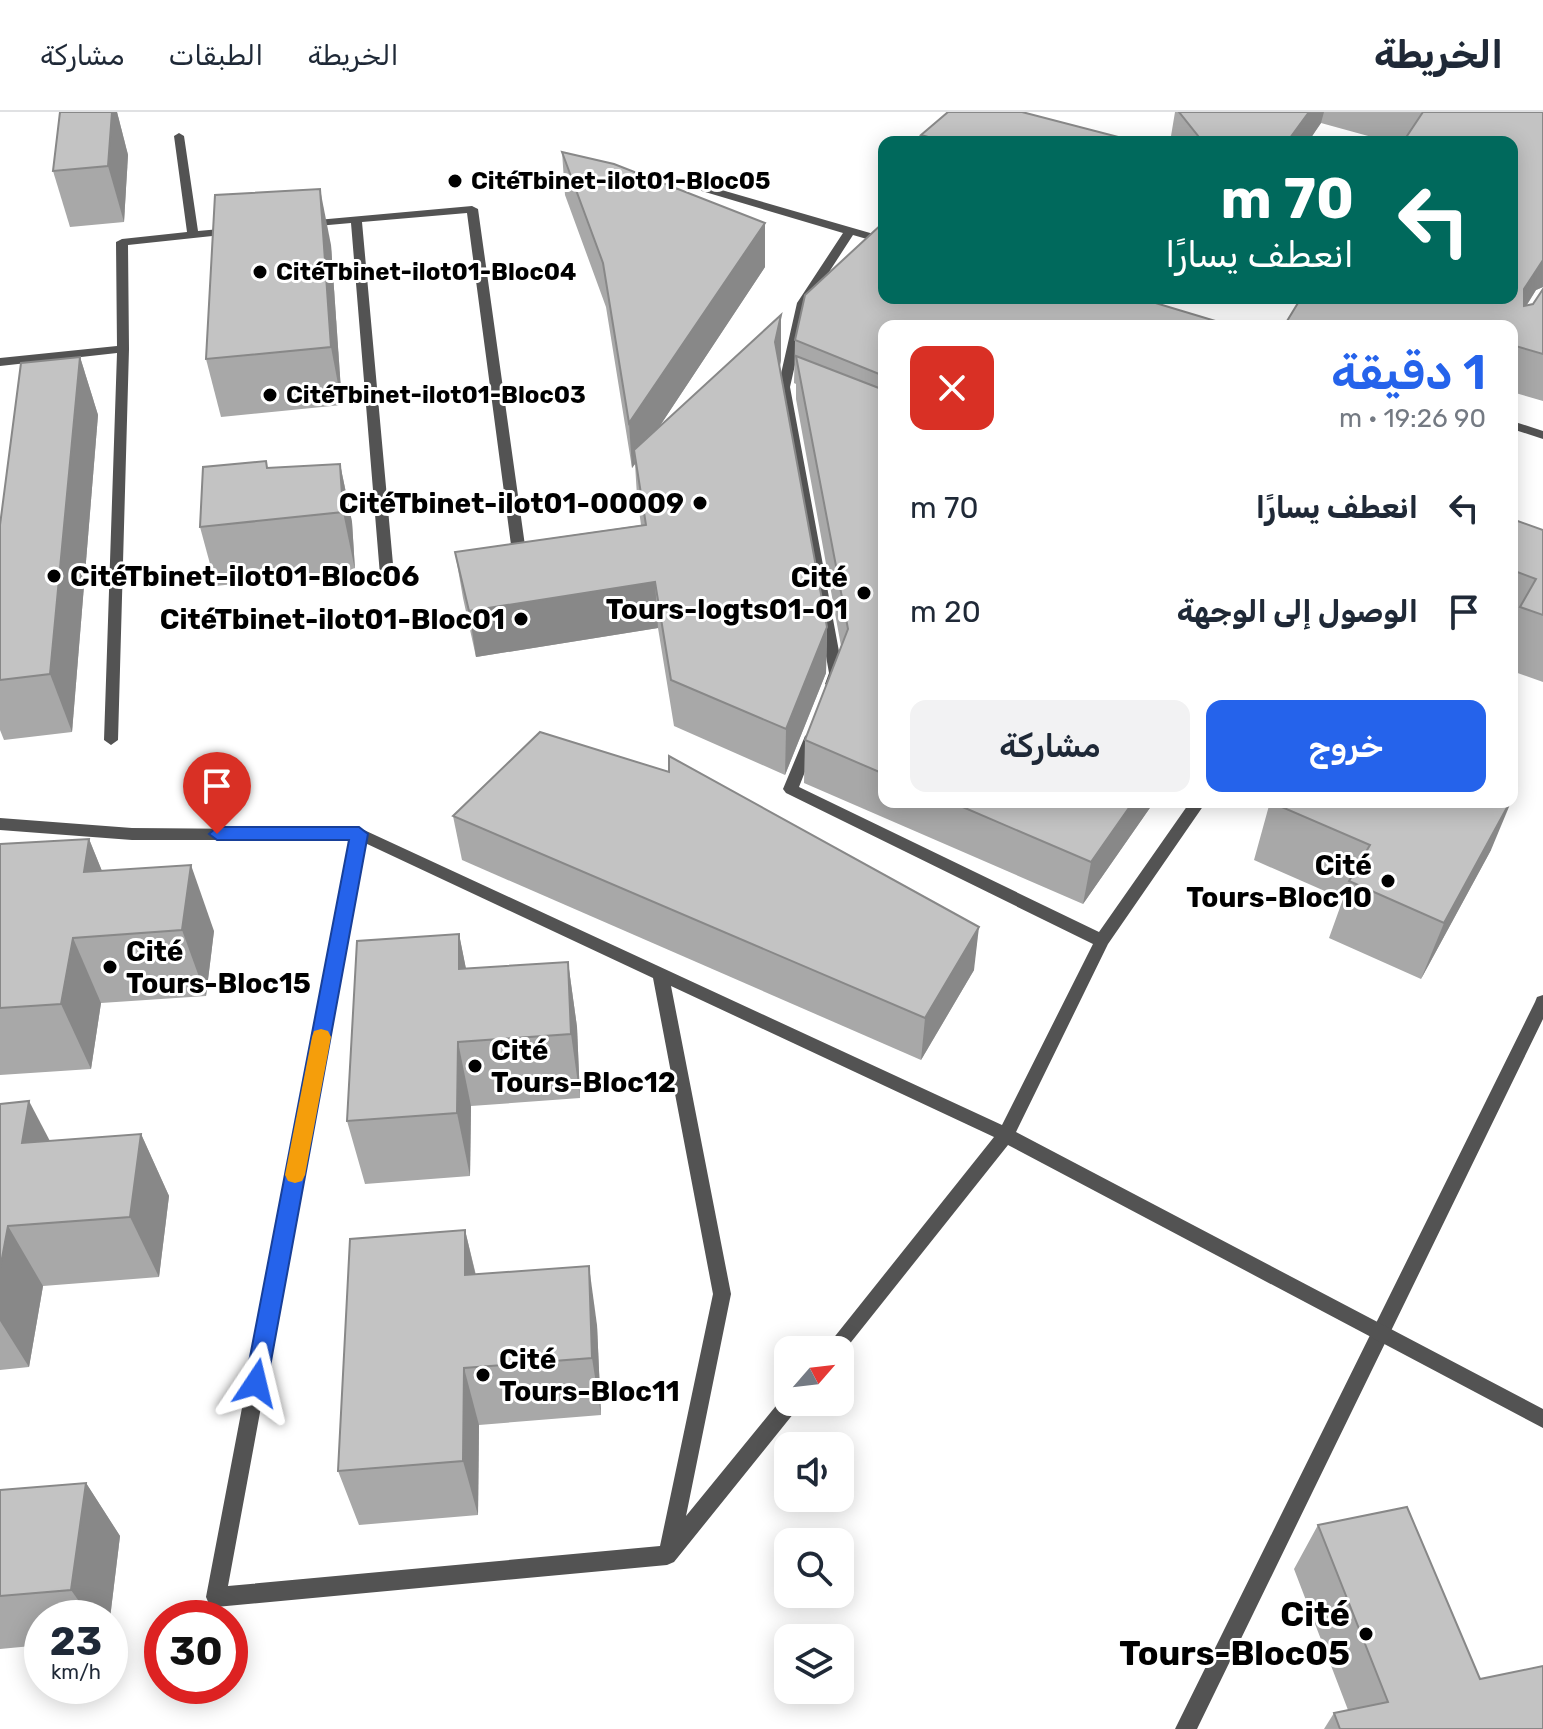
<!DOCTYPE html>
<html lang="ar">
<meta charset="utf-8">
<style>
:root{--surface:#fff;--page:#f2f2f3;--text:#1f2937;--muted:#747a83;--line:#e0e1e3;--accent:#2563eb}
body{margin:0;font-family:Rubik,"Noto Naskh Arabic",sans-serif;background:var(--page);color:var(--text);direction:rtl;height:100vh;display:flex;flex-direction:column;font-size:30px;white-space:nowrap}
*{box-sizing:border-box;margin:0}
p{font-size:26px;color:var(--muted)}
.icon{flex:none;width:44px;height:44px;fill:none;stroke:currentColor;stroke-width:2;stroke-linecap:round;stroke-linejoin:round}
.map{position:relative;flex:1;overflow:hidden;direction:ltr}
.drawer{position:absolute;left:878px;top:208px;width:640px;height:488px;display:flex;flex-direction:column;background:var(--surface);border-radius:16px;box-shadow:0 4px 20px #0003;direction:rtl}
.drawer>*{flex:none}
.hud{position:absolute;left:878px;top:24px;width:640px;height:168px;border-radius:16px;box-shadow:0 4px 20px #0003;direction:rtl;background:#00695c;color:#fff;overflow:hidden}
.needle{width:52px;rotate:62deg}
.buttons{position:absolute;left:774px;top:1224px;display:grid;gap:16px}
.buttons a{display:grid;place-items:center;width:80px;height:80px;border-radius:16px;background:var(--surface);box-shadow:0 4px 20px #0003;font-size:40px}
.speed{position:absolute;left:24px;top:1488px;display:flex;gap:16px;font-size:40px;font-weight:700;text-align:center}
.speed>*{display:grid;place-content:center;width:104px;height:104px;border-radius:50%;background:var(--surface);box-shadow:0 4px 20px #0003;line-height:1}
.speed small{font-size:20px;font-weight:400}
.speed .limit{border:12px solid #d22;background:#fff;color:#111}
.pin{position:absolute;display:grid;place-items:center;width:68px;height:68px;color:#fff;margin:-82px -34px;border-radius:50% 50% 50% 0;rotate:-45deg;box-shadow:0 0 8px #0007}
.pin .icon{rotate:45deg}
.me{position:absolute;width:88px;margin:-44px;rotate:10deg;stroke-linejoin:round;filter:drop-shadow(0 0 6px #0008)}
.turn{display:flex;align-items:center;gap:28px;height:168px;padding:0 32px;font-size:36px}
.turn .icon{width:104px;height:104px;stroke-width:2.5}
.turn b{display:block;font-size:56px;line-height:68px}
.round{display:grid;place-items:center;flex:none;width:84px;height:84px;border-radius:16px;background:var(--page)}
.headline{display:flex;align-items:center;justify-content:space-between;height:136px;padding:0 32px}
h1{font-size:48px;font-weight:600;line-height:60px;color:var(--accent)}
.primary-button{display:flex;gap:16px;margin-top:auto;padding:16px 32px}
.primary-button a{flex:1;height:92px;border-radius:16px;background:var(--accent);color:#fff;font-size:32px;font-weight:600;line-height:92px;text-align:center}
.primary-button a+a{background:var(--page);color:var(--text)}
ul{padding:0;list-style:none}
li{display:flex;align-items:center;gap:24px;height:104px;padding:0 32px}
li div{flex:1}
li b{display:block;font-size:30px}
li em{font-style:normal}
header{display:flex;align-items:center;gap:48px;box-sizing:border-box;height:112px;padding:0 40px;background:var(--surface);border-bottom:2px solid var(--line)}
header strong{font-size:38px}
nav{display:flex;gap:44px;margin-inline-start:auto;font-size:28px}
.map>svg:first-child{display:block}
.lines{fill:none;stroke-linecap:round;stroke-linejoin:round}
.lane{fill:#535353;fill-rule:evenodd}
.street{fill:#535353;fill-rule:evenodd}
.wall{fill:#a8a8a8}
.shaded-wall{fill:#888}
.building{fill:#c3c3c3;stroke:#888;stroke-width:2}
.route{fill:#2563eb;stroke:#184099;stroke-width:2}
.slow{fill:#f59e0b}
.poi-dot{fill:#000;stroke:#fff;stroke-width:3}
.labels{text-anchor:middle;stroke-width:6;stroke-linejoin:round;paint-order:stroke}
.far-poi-label{font-size:24px;font-weight:bold;fill:#000;stroke:#fff;text-anchor:start}
.poi-label{font-size:28px;font-weight:bold;fill:#000;stroke:#fff;text-anchor:end}
.near-poi-label{font-size:34px;font-weight:bold;fill:#000;stroke:#fff;text-anchor:end}
</style>
<header>
<strong>الخريطة</strong>
<nav><a>الخريطة</a><a>الطبقات</a><a>مشاركة</a></nav>
</header>
<div class="map">
<svg width="1543" height="1617" viewBox="0 0 1543 1617">
<rect width="100%" height="100%" fill="#fff"/>
<g class="lines">
<path class="lane" d="M1543,883V907L1197,1617H1175L1535,890L1537,885Z"/>
<g class="street">
<path d="M179,21L184,24L198,119L231,116L237,119L231,122L128,133L129,237L118,628L111,633L104,628L117,241L0,254V246L117,234L116,130L122,127L187,120L174,24Z"/>
<path d="M648,59H656L884,125V132L853,123L809,191L790,275L843,561L837,575L832,577L825,572L829,561L778,275L797,191L843,121L648,63Z"/>
<path d="M472,94L478,97L527,448L520,452L513,448L467,101L362,110L394,463L387,467L380,463L351,111L306,115L300,112L306,109Z"/>
<path d="M1512,309L1543,319V327L1512,317Z"/>
<path d="M812,619L819,624L799,675L1099,820L1190,690H1206L1108,832L1016,1020L1543,1297V1316L1008,1033L840,1244V1238H824L994,1025L671,874L731,1182L686,1404L784,1284L788,1282V1290H801L798,1296L674,1450L667,1453L216,1495L209,1492L206,1485L350,728H132L0,718V706L132,716L364,718L1002,1013L1093,832L786,681L783,677L805,624ZM365,731L653,866L713,1182L660,1434L228,1474Z"/>
</g>
</g>
<g class="wall">
<path d="M60,0H117L128,43L124,110L70,115L53,59Z"/>
<path d="M1175,0H1543V175L1536,178L1527,193L1533,192L1543,177V289L1512,280V30H1390L1321,11L1308,30H1170Z"/>
<path d="M921,23L1130,30H920Z"/>
<path d="M562,40L765,111V155L659,315L781,203V248L780,255L827,515L826,561L785,663L674,614L658,516L476,545L463,486L455,440L641,413L637,384L635,352L632,356L606,195L565,83Z"/>
<path d="M331,133L342,293L221,305L206,247Z"/>
<path d="M884,214V690H1154L1083,792L804,671L805,628L841,534L796,287V272L794,271L795,228Z"/>
<path d="M80,245L98,303L72,620L4,628L0,618V413Z"/>
<path d="M340,352L352,410L355,458L216,474L200,415L268,356Z"/>
<path d="M1512,407L1543,418V570L1512,559Z"/>
<path d="M1270,690L1491,738L1421,867L1329,826L1343,787L1254,748Z"/>
<path d="M453,704L974,858L921,948L462,748Z"/>
<path d="M89,727L102,759L214,819L206,884L101,891L91,957L0,963V732Z"/>
<path d="M459,822L466,857L568,850L577,915L580,986L471,994L470,1064L365,1072L347,1009Z"/>
<path d="M0,992L50,1029L141,1022L169,1084L159,1165L43,1174L29,1255L0,1258Z"/>
<path d="M465,1118L476,1163L597,1213L601,1303L479,1313L478,1403L359,1413L338,1359Z"/>
<path d="M86,1371L120,1424L110,1506H42V1533L0,1537V1378Z"/>
<path d="M1318,1413L1480,1567L1543,1617H1324L1334,1601L1348,1598L1294,1457Z"/>
</g>
<g class="shaded-wall">
<path d="M112,0H117L128,43L124,110L108,54Z"/>
<path d="M1309,0H1324L1321,11L1308,30H1287Z"/>
<path d="M320,77L331,133L342,293L331,235Z"/>
<path d="M765,111V155L636,350L634,338L635,352L632,356L629,311Z"/>
<path d="M1543,148V175L1536,178L1512,216L1524,177Z"/>
<path d="M781,203V248L775,276V230Z"/>
<path d="M80,245L98,303L72,620L50,562Z"/>
<path d="M340,352L352,410L355,458L343,400Z"/>
<path d="M655,470L658,516L476,545L469,499Z"/>
<path d="M827,515L826,561L785,663L786,617Z"/>
<path d="M1133,690H1154L1083,792L1091,750Z"/>
<path d="M1510,690H1511L1491,738L1421,867L1444,811Z"/>
<path d="M89,727L116,794L84,760Z"/>
<path d="M191,753L214,819L206,884L182,818Z"/>
<path d="M979,815L974,858L921,948L925,906Z"/>
<path d="M459,822L472,887L459,857Z"/>
<path d="M73,826L101,891L91,957L61,892Z"/>
<path d="M568,850L577,915L580,986L571,922Z"/>
<path d="M458,930L471,994L470,1064L457,1001Z"/>
<path d="M29,989L62,1052L22,1031Z"/>
<path d="M141,1022L169,1084L159,1165L130,1105Z"/>
<path d="M8,1114L43,1174L29,1255L0,1209V1157Z"/>
<path d="M465,1118L479,1178L465,1163Z"/>
<path d="M589,1154L597,1213L601,1303L592,1246Z"/>
<path d="M464,1256L479,1313L478,1403L463,1349Z"/>
<path d="M86,1371L120,1424L110,1506H91L71,1478Z"/>
</g>
<g class="building">
<path d="M60,0H112L108,54L53,59Z"/>
<path d="M948,0H1022L1130,28L1128,30H946L921,23Z"/>
<path d="M1179,0H1309L1287,30H1203Z"/>
<path d="M1423,0H1543V148L1524,177V194L1533,192L1543,177V242L1512,233V214H1284L1301,186H1512V30H1403Z"/>
<path d="M562,40L614,52L765,111L629,311L603,151Z"/>
<path d="M320,77L331,235L206,247L215,83Z"/>
<path d="M884,110V186H1139L1232,214H884V264L795,228L805,183Z"/>
<path d="M781,203L775,230L827,515L786,617L671,568L655,470L469,499L455,440L646,413L634,338Z"/>
<path d="M796,244L884,278V662L805,628L848,517Z"/>
<path d="M80,245L50,562L0,568V413L21,251Z"/>
<path d="M266,349L267,356L340,352L343,400L200,415L203,355Z"/>
<path d="M1512,407L1543,418V503L1520,495L1536,467L1512,458Z"/>
<path d="M540,620L669,660V644L979,815L925,906L453,704Z"/>
<path d="M951,690H1133L1091,750Z"/>
<path d="M1270,690H1510L1444,811L1349,769L1370,733Z"/>
<path d="M89,727L84,760L191,753L182,818L73,826L61,892L0,896V732Z"/>
<path d="M459,822V857L568,850L571,922L458,930L457,1001L347,1009L357,829Z"/>
<path d="M29,989L22,1031L141,1022L130,1105L8,1114L0,1157V992Z"/>
<path d="M465,1118V1163L589,1154L592,1246L464,1256L463,1349L338,1359L350,1127Z"/>
<path d="M86,1371L71,1478L0,1484V1378Z"/>
<path d="M1407,1395L1480,1567L1543,1554V1617H1340L1334,1601L1388,1590L1318,1413Z"/>
</g>
<path class="route" d="M217,715H359L368,722L267,1271L264,1278L256,1281L248,1278L245,1271L349,728H217L209,722Z"/>
<path class="slow" d="M321,917L328,919L331,925L305,1063L302,1069L295,1071L288,1069L285,1063L312,925L314,919Z"/>
<g class="poi-dot">
<circle cx="455" cy="69" r="8"/>
<circle cx="260" cy="160" r="8"/>
<circle cx="270" cy="283" r="8"/>
<circle cx="700" cy="391" r="8"/>
<circle cx="54" cy="464" r="8"/>
<circle cx="864" cy="481" r="8"/>
<circle cx="521" cy="507" r="8"/>
<circle cx="1388" cy="769" r="8"/>
<circle cx="110" cy="855" r="8"/>
<circle cx="475" cy="954" r="8"/>
<circle cx="483" cy="1263" r="8"/>
<circle cx="1366" cy="1522" r="8"/>
</g>
<g class="labels">
<g class="far-poi-label">
<text x="471" y="77">CitéTbinet-ilot01-Bloc05</text>
<text x="276" y="168">CitéTbinet-ilot01-Bloc04</text>
<text x="286" y="291">CitéTbinet-ilot01-Bloc03</text>
</g>
<g class="poi-label">
<text x="684" y="401">CitéTbinet-ilot01-00009</text>
<text x="70" y="474" text-anchor="start">CitéTbinet-ilot01-Bloc06</text>
<text x="848" y="475">Cité<tspan x="848" dy="32">Tours-logts01-01</tspan></text>
<text x="505" y="517">CitéTbinet-ilot01-Bloc01</text>
<text x="1372" y="763">Cité<tspan x="1372" dy="32">Tours-Bloc10</tspan></text>
<text x="126" y="849" text-anchor="start">Cité<tspan x="126" dy="32">Tours-Bloc15</tspan></text>
<text x="491" y="948" text-anchor="start">Cité<tspan x="491" dy="32">Tours-Bloc12</tspan></text>
<text x="499" y="1257" text-anchor="start">Cité<tspan x="499" dy="32">Tours-Bloc11</tspan></text>
</g>
<g class="near-poi-label">
<text x="1350" y="1514">Cité<tspan x="1350" dy="39">Tours-Bloc05</tspan></text>
</g>
</g>
</svg>
<div class="buttons">
<a><svg class="needle" viewBox="-14 -14 28 28"><path d="M0-13l5 13h-10z" fill="#e53935"/><path d="M0 13l5-13h-10z" fill="#747a83"/></svg></a>
<a><svg class="icon" aria-label="sound" viewBox="0 0 24 24"><path d="M4 9h4l5-4v14l-5-4H4zM17 9q2 3 0 6"/></svg></a>
<a><svg class="icon" aria-label="search" viewBox="0 0 24 24"><circle cx="10" cy="10" r="6"/><path d="M15 15l6 6"/></svg></a>
<a><svg class="icon" aria-label="layers" viewBox="0 0 24 24"><path d="M12 4l9 5-9 5-9-5zM3 14l9 5 9-5"/></svg></a>
</div>
<div class="speed"><div>23<small>km/h</small></div><div class="limit">30</div></div>
<div class="pin" style="left:217px;top:722px;background:#d93025"><svg class="icon" aria-label="arrive" viewBox="0 0 24 24"><path d="M6 21V4h12l-3 4 3 4H6"/></svg></div>
<svg class="me" style="left:256px;top:1271px" viewBox="-20 -20 40 40"><path d="M0-17L14 15 0 8-14 15z" fill="#2563eb" stroke="#fff" stroke-width="4"/></svg>
<div class="hud">
<div class="turn"><svg class="icon" aria-label="left" viewBox="0 0 24 24"><path d="M17 20v-9H6M10 6l-5 5 5 5"/></svg><div><b>70 m</b>انعطف يسارًا</div></div>
</div>
<section class="drawer">
<div class="headline"><div><h1>1 دقيقة</h1><p>90 m · 19:26</p></div><a class="round" style="background:#d93025;color:#fff"><svg class="icon" aria-label="close" viewBox="0 0 24 24"><path d="M6 6l12 12M18 6L6 18"/></svg></a></div>
<ul>
<li><svg class="icon" aria-label="left" viewBox="0 0 24 24"><path d="M17 20v-9H6M10 6l-5 5 5 5"/></svg><div><b>انعطف يسارًا</b></div><em>70 m</em></li>
<li><svg class="icon" aria-label="arrive" viewBox="0 0 24 24"><path d="M6 21V4h12l-3 4 3 4H6"/></svg><div><b>الوصول إلى الوجهة</b></div><em>20 m</em></li>
</ul>
<div class="primary-button"><a>خروج</a><a>مشاركة</a></div>
</section>
</div>
